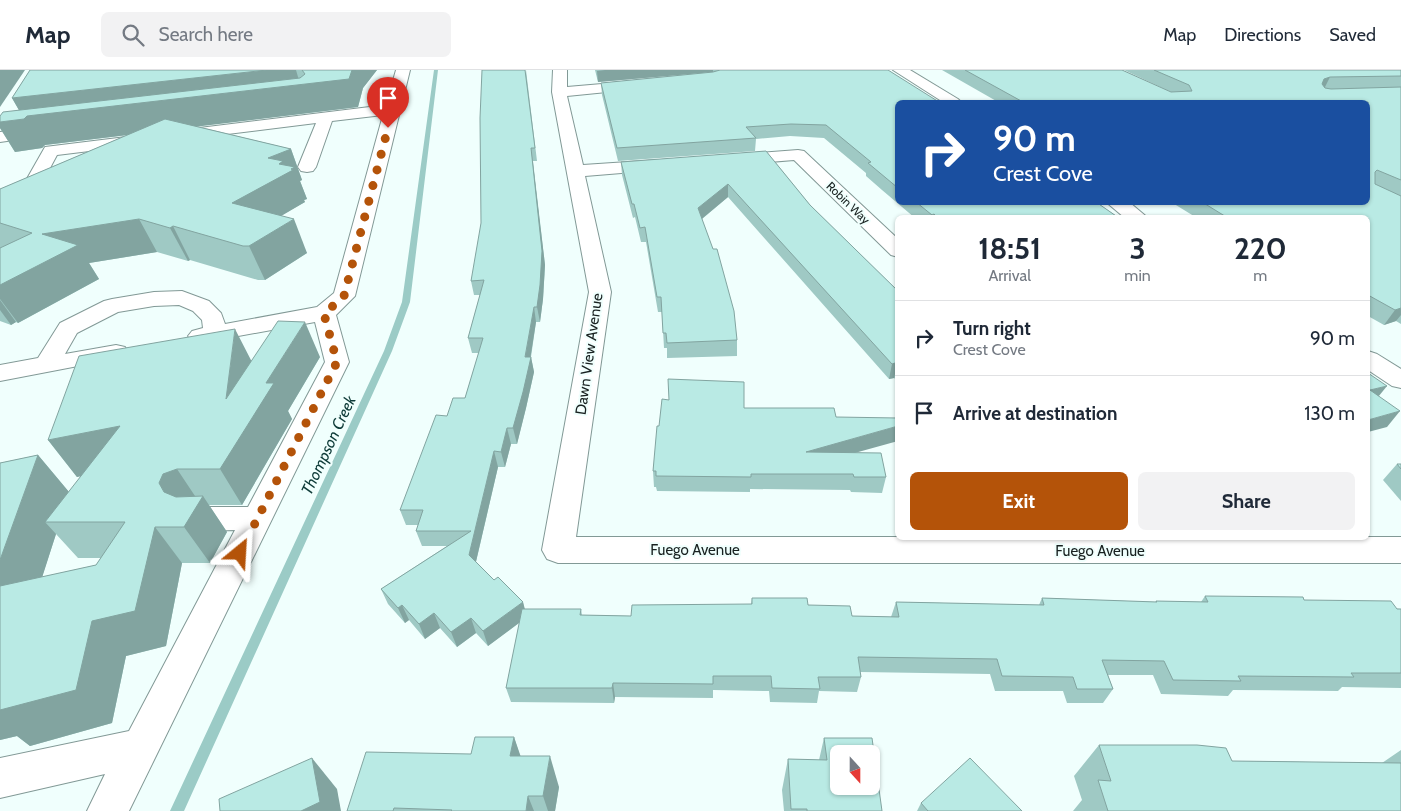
<!DOCTYPE html>
<style>
:root{--surface:#fff;--page:#f2f2f3;--text:#1f2937;--muted:#747a83;--line:#e0e1e3;--accent:#b45309}
body{margin:0;font-family:Cabin,sans-serif;background:var(--page);color:var(--text);height:100vh;display:flex;flex-direction:column;font-size:19px;white-space:nowrap}
*{box-sizing:border-box;margin:0}
p{font-size:16px;color:var(--muted)}
.icon{flex:none;width:28px;height:28px;fill:none;stroke:currentColor;stroke-width:2;stroke-linecap:round;stroke-linejoin:round}
.map{position:relative;flex:1;overflow:hidden}
.details{position:absolute;left:895px;top:145px;width:475px;height:325px;display:flex;flex-direction:column;background:var(--surface);border-radius:8px;box-shadow:0 1px 4px #0004}
.details>*{flex:none}
.top-card{position:absolute;left:895px;top:30px;width:475px;height:105px;border-radius:8px;box-shadow:0 1px 4px #0004;background:#1a4fa0;color:#fff;overflow:hidden}
.needle{width:32px;rotate:159deg}
.fabs{position:absolute;left:830px;top:675px;display:grid;gap:10px}
.fabs a{display:grid;place-items:center;width:50px;height:50px;border-radius:8px;background:var(--surface);box-shadow:0 1px 4px #0004;font-size:25px}
.pin{position:absolute;display:grid;place-items:center;width:42px;height:42px;color:#fff;margin:-51px -21px;border-radius:50% 50% 50% 0;rotate:-45deg;box-shadow:0 0 5px #0007}
.pin .icon{rotate:45deg}
.me{position:absolute;width:55px;margin:-28px;rotate:27deg;stroke-linejoin:round;filter:drop-shadow(0 0 4px #0008)}
.turn{display:flex;align-items:center;gap:18px;height:105px;padding:0 15px;font-size:22px}
.turn .icon{width:65px;height:65px;stroke-width:2.5}
.turn b{display:block;font-size:35px;line-height:42px}
.eta{display:flex;justify-content:space-evenly;align-items:center;height:85px;text-align:center}
.eta b{font-size:30px;font-weight:700;line-height:35px}
.button{display:flex;gap:10px;margin-top:auto;padding:10px 15px}
.button a{flex:1;height:58px;border-radius:8px;background:var(--accent);color:#fff;font-size:20px;font-weight:700;line-height:58px;text-align:center}
.button a+a{background:var(--page);color:var(--text)}
ul{padding:0;list-style:none}
li{display:flex;align-items:center;gap:15px;height:75px;padding:0 15px;border-top:1px solid var(--line)}
li div{flex:1}
li b{display:block;font-size:19px}
li em{font-style:normal}
header{display:flex;align-items:center;gap:30px;box-sizing:border-box;height:70px;padding:0 25px;background:var(--surface);border-bottom:1px solid var(--line)}
header strong{font-size:24px}
nav{display:flex;gap:28px;margin-inline-start:auto;font-size:18px}
.search{width:350px;height:45px;background:var(--page);display:flex;align-items:center;gap:12px;box-sizing:border-box;padding:0 18px;border-radius:8px;color:var(--muted);font-size:19px}
.map>svg:first-child{display:block}
.lines{fill:none;stroke-linecap:round;stroke-linejoin:round}
.stream{fill:#9bcbc6;fill-rule:evenodd}
.minor-casing{stroke:#829996;stroke-width:2}
.minor{fill:#fff;fill-rule:evenodd}
.wall{fill:#9fc9c4;fill-rule:evenodd}
.shaded-wall{fill:#82a4a0}
.building{fill:#b9eae4;stroke:#82a4a0;fill-rule:evenodd}
.route{stroke:#b45309;stroke-width:9;stroke-dasharray:0 16.2}
.labels{text-anchor:middle;stroke-width:4;stroke-linejoin:round;paint-order:stroke}
.far-street-label{font-size:12px;fill:#182120;stroke:#f0fffd}
.street-label{font-size:15px;fill:#182120;stroke:#f0fffd}
.water-label{font-size:16px;font-style:italic;fill:#0e3b38;stroke:#f0fffd}
</style>
<header>
<strong>Map</strong>
<div class="search"><svg class="icon" aria-label="search" viewBox="0 0 24 24"><circle cx="10" cy="10" r="6"/><path d="M15 15l6 6"/></svg>Search here</div>
<nav><a>Map</a><a>Directions</a><a>Saved</a></nav>
</header>
<div class="map">
<svg width="1401" height="741" viewBox="0 0 1401 741">
<rect width="100%" height="100%" fill="#f0fffd"/>
<g class="lines">
<path class="stream" d="M434,0H438L410,232L392,281L184,741H170L384,281L402,232Z"/>
<defs>
<g id="minor">
<path d="M396,0H410L355,226L336,245L349,292L129,741H87L105,704L0,728V688L129,661L235,460L201,461L190,457L186,449L190,441L201,437H248L325,292L315,252L200,273L192,271L188,266L192,261L203,258L202,250L193,241L179,235L154,236L118,242L77,263L65,284L116,275L125,277L128,282L125,287L0,311V295L38,288L60,253L104,231L112,229L154,222L182,221L209,231L221,243L225,254L317,237L334,223L383,45L332,51L316,97L313,101L307,102L301,101L298,97L316,53L57,85L28,139L21,141L14,139L12,135L45,77L386,35Z"/>
<path d="M553,0H567V17L637,11L642,12L644,15L642,18L637,19L567,26L583,95L658,90L664,91L667,95L664,99L658,100L585,106L611,222L576,467H1401V493H558L547,489L542,480L589,222L552,22Z"/>
<path d="M893,0H910L958,29L961,32H943Z"/>
<path d="M43,57L49,59L51,62L49,65L0,72V62Z"/>
<path d="M798,80L804,81L898,169V187L891,185L794,90L733,95L727,94L724,90L727,86L733,85Z"/>
<path d="M1106,132H1129L1148,148H1125Z"/>
<path d="M1368,281L1377,284L1401,299V318L1392,316L1368,300Z"/>
</g>
</defs>
<use href="#minor" class="minor-casing"/>
<use href="#minor" class="minor"/>
</g>
<g class="wall">
<path d="M30,0H377L363,18L358,37L196,56L291,79L302,110L300,111L307,129L304,130L305,132L280,146L307,183L265,210H258L190,190L188,191L157,182L89,193L99,209L18,253L16,252L11,255L0,251V119L127,65L45,75L42,78L15,82L0,58V46L19,40L12,28Z"/>
<path d="M526,0L537,91H533L545,195L543,229L540,252H536L531,287L534,302L526,338L517,374H511L505,397H498L476,492L494,510L523,532L524,539H581L582,545L631,546L751,534L752,528L808,535L852,546L891,547L896,532L1039,535L1042,528L1155,532L1156,531L1201,532L1205,526L1304,530L1401,539V618L1342,617L1338,621L1233,620L1228,626L1161,624L1153,605H1108L1113,619L1103,633H1067L1063,621H995L990,604L860,602L861,607L857,622L819,621L817,633L770,632L769,621L713,620V628L615,627L614,633L511,632L506,618L520,552L488,576L476,563L457,577L440,558L425,569L409,550L405,553L388,534L381,519L447,476H422L416,461L418,455H406L400,440L447,346L465,328L479,283H472L468,268L480,225H474L471,211Z"/>
<path d="M595,0H888L898,32V132H1096L1119,148H915L882,120L866,106V103L824,68L790,66L756,69L755,81L618,91L602,25L601,13L713,2L598,12Z"/>
<path d="M942,0H1122L1171,22L1124,0H1401V254L1396,251L1384,255L1368,246V148H1197L1171,132H1368V32H998Z"/>
<path d="M766,81L810,135L898,221V311L894,308L889,309L728,127L702,149L737,270V286L667,288V278H664L662,242H658L646,172H641L635,147L633,148L622,105L621,92Z"/>
<path d="M320,287L288,341L292,349L242,435H209L227,462L210,493H182L166,576L126,586L112,653L30,676L17,666L0,670V393L38,385L69,422L81,406L77,407L48,370L252,291ZM56,464L78,488H101L96,495L42,507Z"/>
<path d="M744,338L836,347L856,383L886,407L882,423L851,422L850,420L750,419V422L657,421L656,417H654L653,401L659,356Z"/>
<path d="M1397,394H1401V431L1383,410Z"/>
<path d="M514,667L520,686L559,717L555,741H347L471,684Z"/>
<path d="M824,668L882,741H784L782,720L788,689L819,690Z"/>
<path d="M1099,675L1232,691L1382,693L1401,680V741H1073L1082,730L1074,706Z"/>
<path d="M921,733L1022,741H917Z"/>
</g>
<g class="shaded-wall">
<path d="M0,0H25L0,37Z"/>
<path d="M267,0H296L300,14L352,0H377L363,18L358,37L45,75L42,78L15,82L0,58V52L24,49L12,28Z"/>
<path d="M605,0H713V2L598,12L597,1Z"/>
<path d="M1330,7L1324,19L1317,21L1324,9Z"/>
<path d="M531,78L545,195L543,229L540,252L537,237Z"/>
<path d="M291,79L302,110L300,111L307,129L304,130L305,132L247,166L232,133L268,88Z"/>
<path d="M728,114V127L698,152V138Z"/>
<path d="M139,149L157,182L89,193L99,209L18,253L0,229V215L42,164Z"/>
<path d="M294,149L307,183L265,210L249,176Z"/>
<path d="M173,156L190,190L188,191L170,158Z"/>
<path d="M0,230L16,252L11,255L0,240Z"/>
<path d="M534,237L536,252L530,290L531,287L534,302L526,338L517,374L513,358Z"/>
<path d="M1401,238V245L1396,251L1384,255L1395,240Z"/>
<path d="M305,252L320,287L288,341L292,349L242,435L220,399L226,329L235,259L253,294L266,313Z"/>
<path d="M898,292L894,308L889,309L892,294Z"/>
<path d="M1387,316L1374,332L1370,320Z"/>
<path d="M1400,341L1387,357L1368,362V350Z"/>
<path d="M120,356L145,392L77,407L48,370Z"/>
<path d="M898,356V371L804,397L806,382Z"/>
<path d="M507,358L511,374L505,397L501,382Z"/>
<path d="M494,381L498,397L474,500L469,485Z"/>
<path d="M38,385L69,422L45,452L56,464L24,564L0,542V490Z"/>
<path d="M177,399L199,432L203,426L227,462L210,493L184,457L159,413L163,404Z"/>
<path d="M155,457L182,493L166,576L126,586L112,653L30,676L17,666L0,670V635L92,551Z"/>
<path d="M523,532L527,547L488,576L483,561Z"/>
<path d="M402,535L409,550L405,553L398,538Z"/>
<path d="M434,543L440,558L425,569L419,554Z"/>
<path d="M471,548L476,563L457,577L451,562Z"/>
<path d="M613,613L615,627L614,633L612,618Z"/>
<path d="M514,667L525,699L510,686Z"/>
<path d="M550,686L559,717L555,741H548L543,726Z"/>
<path d="M312,688L337,719L341,741H301Z"/>
<path d="M528,726L534,741H526Z"/>
</g>
<g class="building">
<path d="M30,0H267L12,28Z"/>
<path d="M302,0H352L349,9L27,46L24,49L0,52V46L3,42L300,8L305,4Z"/>
<path d="M482,0H525L535,78H531L542,181L540,215L537,237H534L525,287H531L523,322L513,358H507L501,382L494,381L469,485L494,510L498,507L523,532L483,561L471,548L451,562L434,543L419,554L402,535L398,538L381,519L471,461H416L423,440H400L436,345L447,346L453,328H465L483,268H468L484,210L471,211L481,153L480,48Z"/>
<path d="M720,0H888L939,32H898V118L868,93L871,92L826,55L791,54L746,57L756,68L617,78L601,13L713,2Z"/>
<path d="M965,0H1122L1171,22L1192,21L1189,15L1154,0H1401V6L1330,7L1324,9L1322,14L1325,18L1331,19L1401,17V110L1377,100L1375,102V114L1401,126V238L1395,240L1368,225V148H1228L1202,132H1368V32H1023Z"/>
<path d="M165,49L291,79L268,88L283,91L279,94L295,97L291,99L293,100L232,133L294,149L249,176H243L173,156L170,158L139,149L42,164L78,175L0,215V178L32,163L0,153V119Z"/>
<path d="M766,81L810,135L898,221V292L892,294L728,114L698,138L713,179H717L734,241L737,270L667,273L666,263H663L661,227H657L645,157L640,158L634,134H632L621,92Z"/>
<path d="M916,132H1096L1119,148H938L934,144L932,145Z"/>
<path d="M278,251L305,252L266,313H274L220,399H177L163,404L159,413L164,422L176,427L203,426L184,457H155L135,541L92,551L76,620L0,640V516L96,495L125,452H45L120,356L48,370L79,286L235,259L226,329Z"/>
<path d="M1368,303L1387,316L1370,320L1400,341L1368,350Z"/>
<path d="M668,309L744,312V338H834L836,347L898,348V356L806,382L881,383L886,407H854L853,404H751V407L656,406V401H653L657,356H659L662,329L669,330Z"/>
<path d="M38,385L0,490V393Z"/>
<path d="M1397,394H1401V399Z"/>
<path d="M1205,526L1303,527L1304,530L1391,531L1397,539H1401V603H1351L1354,607L1238,606L1241,611L1173,610L1164,591L1102,590L1113,619H1077L1073,607L1002,606L997,589L858,587L861,607H818L820,619L772,618L771,606H713V614L613,613L612,618H506L522,539H581L580,545L631,546L632,535L752,534V528H807L808,535L850,536L852,546L899,547L896,532L1044,535L1042,528L1157,532L1156,531L1208,532Z"/>
<path d="M475,667H514L510,686H550L543,726H528L526,741H451L452,740L394,738L393,741H347L366,682L471,684Z"/>
<path d="M824,668H872L882,741H807V739H791L788,689L827,690ZM839,684H871V716H839Z"/>
<path d="M1099,675H1197L1226,678L1232,691L1401,693V741H1108L1098,710L1111,711Z"/>
<path d="M312,688L320,732L301,741H220L219,729Z"/>
<path d="M970,688L1022,741H928L921,733Z"/>
</g>
<g class="lines">
<path class="route" d="M240,483L337,292L324,244L344,226L388,58"/>
</g>
<g class="labels">
<g class="far-street-label">
<text transform="translate(848 133) rotate(44)" y="4">Robin Way</text>
</g>
<g class="street-label">
<text transform="translate(589 284) rotate(-82)" y="5">Dawn View Avenue</text>
<text x="695" y="485">Fuego Avenue</text>
<text x="1100" y="486">Fuego Avenue</text>
</g>
<g class="water-label">
<text transform="translate(328 375) rotate(-65)" y="6">Thompson Creek</text>
</g>
</g>
</svg>
<div class="fabs">
<a><svg class="needle" viewBox="-14 -14 28 28"><path d="M0-13l5 13h-10z" fill="#e53935"/><path d="M0 13l5-13h-10z" fill="#747a83"/></svg></a>
</div>
<div class="pin" style="left:388px;top:58px;background:#d93025"><svg class="icon" aria-label="arrive" viewBox="0 0 24 24"><path d="M6 21V4h12l-3 4 3 4H6"/></svg></div>
<svg class="me" style="left:240px;top:483px" viewBox="-20 -20 40 40"><path d="M0-17L14 15 0 8-14 15z" fill="#b45309" stroke="#fff" stroke-width="4"/></svg>
<div class="top-card">
<div class="turn"><svg class="icon" aria-label="right" viewBox="0 0 24 24"><path d="M7 20v-9h11M14 6l5 5-5 5"/></svg><div><b>90 m</b>Crest Cove</div></div>
</div>
<section class="details">
<div class="eta">
<div><b>18:51</b><p>Arrival</p></div>
<div><b>3</b><p>min</p></div>
<div><b>220</b><p>m</p></div>
</div>
<ul>
<li><svg class="icon" aria-label="right" viewBox="0 0 24 24"><path d="M7 20v-9h11M14 6l5 5-5 5"/></svg><div><b>Turn right</b><p>Crest Cove</p></div><em>90 m</em></li>
<li><svg class="icon" aria-label="arrive" viewBox="0 0 24 24"><path d="M6 21V4h12l-3 4 3 4H6"/></svg><div><b>Arrive at destination</b></div><em>130 m</em></li>
</ul>
<div class="button"><a>Exit</a><a>Share</a></div>
</section>
</div>
